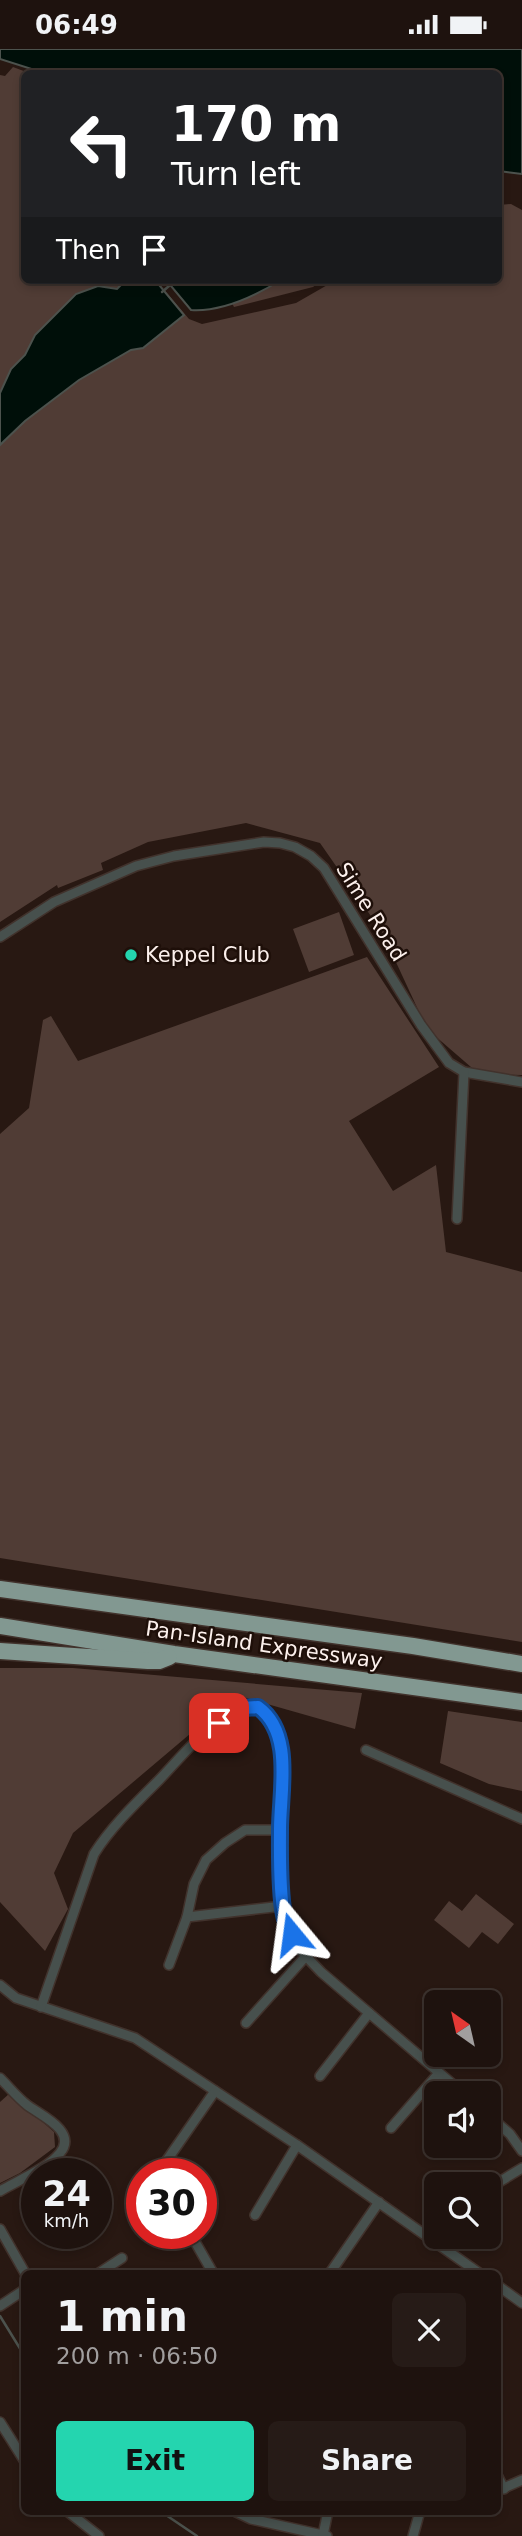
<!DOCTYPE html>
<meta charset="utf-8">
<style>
:root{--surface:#1e120e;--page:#261b17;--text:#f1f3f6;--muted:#a19e9e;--line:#3c322e;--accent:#24d5af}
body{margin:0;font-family:"DejaVu Sans",sans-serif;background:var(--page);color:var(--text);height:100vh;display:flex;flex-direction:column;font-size:26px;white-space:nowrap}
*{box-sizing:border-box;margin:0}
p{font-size:23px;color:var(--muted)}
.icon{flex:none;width:38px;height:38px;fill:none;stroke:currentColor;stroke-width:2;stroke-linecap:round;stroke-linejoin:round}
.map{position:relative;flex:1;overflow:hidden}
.details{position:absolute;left:21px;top:2221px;width:480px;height:245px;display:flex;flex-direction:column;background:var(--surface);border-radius:10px;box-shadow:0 4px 10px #0003,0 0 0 2px var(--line)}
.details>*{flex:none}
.top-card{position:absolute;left:21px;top:21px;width:481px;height:214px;border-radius:10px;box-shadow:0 4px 10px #0003,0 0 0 2px var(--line);background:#202124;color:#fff;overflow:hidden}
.needle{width:46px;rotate:326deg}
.controls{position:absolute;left:424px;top:1941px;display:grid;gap:14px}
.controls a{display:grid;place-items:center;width:77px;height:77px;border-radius:10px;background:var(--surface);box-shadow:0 4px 10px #0003,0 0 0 2px var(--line);font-size:35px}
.speed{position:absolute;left:21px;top:2109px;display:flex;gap:14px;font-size:35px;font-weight:700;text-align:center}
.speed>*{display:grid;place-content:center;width:91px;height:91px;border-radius:50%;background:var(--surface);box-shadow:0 4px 10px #0003,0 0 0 2px var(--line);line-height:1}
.speed small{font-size:18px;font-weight:400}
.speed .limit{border:10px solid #d22;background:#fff;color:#111}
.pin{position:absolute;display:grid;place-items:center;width:60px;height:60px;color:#fff;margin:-30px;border-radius:14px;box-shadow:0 4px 10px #0006}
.me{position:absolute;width:77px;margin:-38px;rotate:344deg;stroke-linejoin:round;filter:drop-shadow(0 0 5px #0008)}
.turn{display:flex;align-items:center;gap:24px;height:147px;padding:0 35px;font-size:32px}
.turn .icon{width:91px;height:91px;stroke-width:2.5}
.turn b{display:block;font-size:49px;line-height:60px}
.then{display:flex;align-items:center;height:66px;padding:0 35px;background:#0003;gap:14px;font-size:26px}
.round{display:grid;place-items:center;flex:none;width:74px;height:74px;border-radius:10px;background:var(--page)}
.overview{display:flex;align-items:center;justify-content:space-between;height:119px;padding:0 35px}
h1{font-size:42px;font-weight:800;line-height:52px}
.primary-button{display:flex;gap:14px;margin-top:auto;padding:14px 35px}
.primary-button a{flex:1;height:80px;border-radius:10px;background:var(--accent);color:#111;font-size:28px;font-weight:800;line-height:80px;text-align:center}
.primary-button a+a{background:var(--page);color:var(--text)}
.status{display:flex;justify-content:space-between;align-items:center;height:49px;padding:0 35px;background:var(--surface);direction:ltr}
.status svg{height:19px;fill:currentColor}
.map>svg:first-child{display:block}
.green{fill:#503c35}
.water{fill:#000f09;stroke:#4c524d;stroke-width:2}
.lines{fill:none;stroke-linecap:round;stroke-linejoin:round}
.stream{stroke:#4c524d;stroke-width:2.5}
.street-casing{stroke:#41322c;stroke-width:12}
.highway-casing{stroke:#41322c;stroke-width:19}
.street{stroke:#47504d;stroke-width:9}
.highway{stroke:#829891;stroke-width:16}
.route-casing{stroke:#114b97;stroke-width:18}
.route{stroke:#1a73e8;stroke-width:12}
.poi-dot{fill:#24d5af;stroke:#1e0f09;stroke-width:2.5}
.labels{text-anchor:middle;stroke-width:5;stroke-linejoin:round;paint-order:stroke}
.street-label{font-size:21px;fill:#fcf0ec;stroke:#1e0f09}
.poi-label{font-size:21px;fill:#fcf0ec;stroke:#1e0f09;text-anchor:start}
</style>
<div class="status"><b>06:49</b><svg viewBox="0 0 49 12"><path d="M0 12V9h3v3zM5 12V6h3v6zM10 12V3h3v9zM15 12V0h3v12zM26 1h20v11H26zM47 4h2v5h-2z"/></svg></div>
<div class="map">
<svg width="522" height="2487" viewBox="0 0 522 2487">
<rect width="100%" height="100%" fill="#281812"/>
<g class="green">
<path d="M13,18L29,24H24V231H156L189,270L202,275L296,254L336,231H499V156L511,155L522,161V1026L479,1025L427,980L382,883L320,794L246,774L148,793L101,814L103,821L58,839L57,836L0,873V26L5,27Z"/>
<path d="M220,231H323L313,238L234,258Z"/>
<path d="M339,863L354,906L309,923L293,880Z"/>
<path d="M367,908L439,1018L349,1072L393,1142L436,1116L446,1203L522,1223V1593L0,1509V1085L29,1059L43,971L51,967L78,1012Z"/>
<path d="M0,1619H73L362,1644L355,1680L236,1646L73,1784L54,1824L68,1860L45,1902L0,1853Z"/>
<path d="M448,1662L522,1673V1742L489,1735L440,1714Z"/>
<path d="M476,1845L514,1875L498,1895L482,1883L469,1899L434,1871L449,1852L462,1862Z"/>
<path d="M10,2044L54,2083L55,2098L20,2124L0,2134V2053Z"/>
</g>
<g class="water">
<path d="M0,0H522V125L499,122V24H44L0,10Z"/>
<path d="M126,231H155L184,266L143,299L131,301L79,331L25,372L0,396V344L11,320L25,306L35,286L76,245L98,237L117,240Z"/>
<path d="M166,231H281C255,247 222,263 191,261Z"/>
</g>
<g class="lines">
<g class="stream">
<path d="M162,243L176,231"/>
<path d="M0,2267L24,2306"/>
<path d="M160,2462L197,2487"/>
</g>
<defs>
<g id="street">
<path d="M0,888L54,853L136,817L174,807L264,793L280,794L295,798L311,807L324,819L421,976L449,1014L464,1023L522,1033"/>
<path d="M457,1170L464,1023"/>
<path d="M366,1701L522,1770"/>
<path d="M187,1868L283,1857"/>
<path d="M169,1916L187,1868L194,1835L206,1811L225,1794L245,1781H280"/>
<path d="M0,1936L16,1949L135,1989L297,2096L479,2224"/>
<path d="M41,1958L94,1805C111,1778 136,1754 159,1731C183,1706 205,1677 237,1662C244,1658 250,1657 258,1658L270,1672L279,1690L281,1706L280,1781L285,1870L300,1901L321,1923L463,2044"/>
<path d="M246,1974L306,1907"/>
<path d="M320,2027L369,1964"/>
<path d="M0,2029C9,2038 17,2048 27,2056C40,2066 78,2082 60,2104C48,2119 17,2132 0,2142"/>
<path d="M488,2066L510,2085L522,2102"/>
<path d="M391,2079L439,2024"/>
<path d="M158,2124L215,2042"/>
<path d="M491,2138L522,2119"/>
<path d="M255,2166L297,2096"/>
<path d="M0,2180L25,2224"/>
<path d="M190,2184L213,2224"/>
<path d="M99,2224L122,2209"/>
<path d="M330,2224L379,2153"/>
<path d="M497,2236L522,2254"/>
<path d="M0,2257L24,2241"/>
<path d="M0,2373L24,2411"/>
<path d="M497,2426L504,2440"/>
<path d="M497,2442L522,2431"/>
<path d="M67,2462L99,2487"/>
<path d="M234,2462L251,2470L327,2487"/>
<path d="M323,2486L328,2462"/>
<path d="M413,2487L420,2462"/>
</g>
<g id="highway">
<path d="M0,1540L413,1597L522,1615"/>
<path d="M0,1577L174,1605L522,1653"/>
<path d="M0,1602L148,1612H159L169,1608"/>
</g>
</defs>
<use href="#street" class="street-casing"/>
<use href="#highway" class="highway-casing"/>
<use href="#street" class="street"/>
<use href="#highway" class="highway"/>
</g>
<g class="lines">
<defs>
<path id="route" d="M219,1674L243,1659L258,1658C294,1684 280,1742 280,1780C280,1806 279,1840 284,1866C285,1873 289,1879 292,1885"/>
</defs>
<use href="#route" class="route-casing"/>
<use href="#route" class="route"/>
</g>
<circle class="poi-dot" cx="131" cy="906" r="7"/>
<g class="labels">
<g class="street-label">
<text transform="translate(371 863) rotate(58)" y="7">Sime Road</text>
<text transform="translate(264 1596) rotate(8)" y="7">Pan-Island Expressway</text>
</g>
<g class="poi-label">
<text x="145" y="913">Keppel Club</text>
</g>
</g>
</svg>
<div class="controls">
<a><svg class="needle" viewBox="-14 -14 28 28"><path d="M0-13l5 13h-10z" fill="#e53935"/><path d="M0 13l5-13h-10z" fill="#a19e9e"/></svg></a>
<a><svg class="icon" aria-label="sound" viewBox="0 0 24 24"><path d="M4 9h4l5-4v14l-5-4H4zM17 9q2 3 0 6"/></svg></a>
<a><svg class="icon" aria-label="search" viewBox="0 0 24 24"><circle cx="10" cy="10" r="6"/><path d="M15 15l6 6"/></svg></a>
</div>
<div class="speed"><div>24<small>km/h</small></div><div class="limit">30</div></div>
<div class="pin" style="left:219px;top:1674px;background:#d93025"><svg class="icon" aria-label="arrive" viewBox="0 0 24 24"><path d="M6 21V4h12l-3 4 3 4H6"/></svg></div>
<svg class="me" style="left:292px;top:1885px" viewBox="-20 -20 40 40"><path d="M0-17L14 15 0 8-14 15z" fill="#1a73e8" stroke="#fff" stroke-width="4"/></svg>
<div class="top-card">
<div class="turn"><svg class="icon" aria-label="left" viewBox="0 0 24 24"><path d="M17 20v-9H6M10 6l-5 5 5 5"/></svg><div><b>170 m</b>Turn left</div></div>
<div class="then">Then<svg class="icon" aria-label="arrive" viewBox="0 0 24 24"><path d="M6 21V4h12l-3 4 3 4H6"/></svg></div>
</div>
<section class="details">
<div class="overview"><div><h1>1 min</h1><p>200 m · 06:50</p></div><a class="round"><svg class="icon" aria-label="close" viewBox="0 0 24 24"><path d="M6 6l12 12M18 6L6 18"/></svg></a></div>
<div class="primary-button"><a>Exit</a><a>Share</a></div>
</section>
</div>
